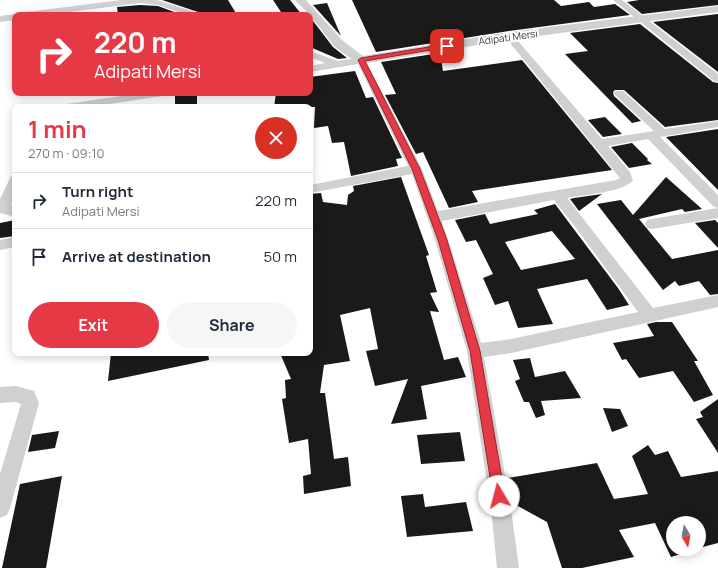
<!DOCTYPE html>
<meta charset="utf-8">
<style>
:root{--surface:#fff;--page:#f6f6f7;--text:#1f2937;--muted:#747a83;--line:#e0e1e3;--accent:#e63946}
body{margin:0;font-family:Manrope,sans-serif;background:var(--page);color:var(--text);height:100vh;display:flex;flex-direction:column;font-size:15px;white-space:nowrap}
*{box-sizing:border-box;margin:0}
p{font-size:13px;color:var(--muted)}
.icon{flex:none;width:22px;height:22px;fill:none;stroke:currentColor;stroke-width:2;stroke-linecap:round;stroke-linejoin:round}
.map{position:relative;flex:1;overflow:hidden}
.details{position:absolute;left:12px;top:104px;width:301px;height:252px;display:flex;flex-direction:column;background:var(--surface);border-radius:8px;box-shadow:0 2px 10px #0003}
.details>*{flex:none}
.banner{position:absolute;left:12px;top:12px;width:301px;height:84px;border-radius:8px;box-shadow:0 2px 10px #0003;background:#e63946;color:#fff;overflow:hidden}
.needle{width:26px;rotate:170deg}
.controls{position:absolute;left:666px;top:516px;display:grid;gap:8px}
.controls a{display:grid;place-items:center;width:40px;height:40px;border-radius:50%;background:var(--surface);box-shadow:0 2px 10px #0003;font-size:20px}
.pin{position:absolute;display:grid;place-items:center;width:34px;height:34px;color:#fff;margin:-17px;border-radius:8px;box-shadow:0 2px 6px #0006}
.me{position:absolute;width:44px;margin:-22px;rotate:352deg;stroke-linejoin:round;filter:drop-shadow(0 0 3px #0008)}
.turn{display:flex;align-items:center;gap:14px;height:84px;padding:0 16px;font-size:18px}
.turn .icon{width:52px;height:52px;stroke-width:2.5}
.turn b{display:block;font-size:28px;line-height:34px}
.round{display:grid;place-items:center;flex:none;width:42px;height:42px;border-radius:21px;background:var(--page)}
.head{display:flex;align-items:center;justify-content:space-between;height:68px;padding:0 16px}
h1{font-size:24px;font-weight:700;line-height:30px;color:var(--accent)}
.action{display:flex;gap:8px;margin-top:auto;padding:8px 16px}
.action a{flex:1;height:46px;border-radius:24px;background:var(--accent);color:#fff;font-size:16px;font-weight:700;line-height:46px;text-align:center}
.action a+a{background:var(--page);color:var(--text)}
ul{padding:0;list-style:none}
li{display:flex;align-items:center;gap:12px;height:56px;padding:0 16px;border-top:1px solid var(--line)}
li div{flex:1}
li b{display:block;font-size:15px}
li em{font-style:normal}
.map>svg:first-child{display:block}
.building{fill:#1a1a1a;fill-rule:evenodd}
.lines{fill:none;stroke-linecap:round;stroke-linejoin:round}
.minor{fill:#d0d0d0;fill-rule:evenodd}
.tertiary{fill:#d0d0d0;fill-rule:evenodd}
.route{fill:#e63946;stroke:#96252e}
.labels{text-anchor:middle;stroke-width:4;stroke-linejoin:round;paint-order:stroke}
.far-street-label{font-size:10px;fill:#333;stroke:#fff}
</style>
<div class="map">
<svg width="718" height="568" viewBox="0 0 718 568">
<rect width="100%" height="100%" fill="#fff"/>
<g class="building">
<path d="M162,0H228L237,15H200L198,12Z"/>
<path d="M273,0H290L302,15H283Z"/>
<path d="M352,0H554L561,6L589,2L594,7L615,4L630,15L509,31L376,52Z"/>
<path d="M639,0H718V5L642,14L627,2Z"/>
<path d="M327,3L341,36L313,5Z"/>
<path d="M140,5L158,6L182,15H118L117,7Z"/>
<path d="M718,14V72L653,22Z"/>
<path d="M310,17L333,47L347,58L338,59L310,47Z"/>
<path d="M640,24L713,82L718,83V120L665,127L624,90H615L613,92L614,96L641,121L632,123L565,54L588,51L570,33Z"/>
<path d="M440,53L443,71L522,60L612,170L472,191L478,202L449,208L423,152L416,154L385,95L396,94L381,62Z"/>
<path d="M355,71L366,98L373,97L402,158L396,159L398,166L351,176L344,142L332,143L328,126L314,128L315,107H274L276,93H310V77Z"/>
<rect x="175" y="93" width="22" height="14"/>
<path d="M605,117L622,134L603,137L588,120Z"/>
<path d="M718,129V190L666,137Z"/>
<path d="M632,143L648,159L647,160L652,164L629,168L611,147Z"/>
<path d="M401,177L429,255L426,256L437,292L430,293L439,312L430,311L444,360L458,357L466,377L421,386L427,419L391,424L408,379L375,386L366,351L378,349L370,308L340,315L350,361L324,365L320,393H325L334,459L348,457L351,486L304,494L303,476L311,474L308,439L289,443L282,399L286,398L285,380L291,379L280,353H310V194L321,193L323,202L347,205L348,195L354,191L353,186Z"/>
<path d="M666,177L702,209L685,212L682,209L639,219L672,259L718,250V294L710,295L699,281L679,286L675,281L663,290L597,204L621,200L633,215Z"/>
<path d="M602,194L579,211L570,199L574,198Z"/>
<path d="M555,204L618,288L629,305L607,310L587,279L537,289L553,324L518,328L508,301L495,305L483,278L493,274L476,240L466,242L455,220L485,214L490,224L538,214L534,210ZM552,231L575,259L521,270L505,242Z"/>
<path d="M15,220V236L0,238V223Z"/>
<path d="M715,220L718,223V248L695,223Z"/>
<path d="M656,322H672L698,361H694L713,395L694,402L673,371L639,378L626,359L622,360L613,343L654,336L647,324Z"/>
<path d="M111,353H208L209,360L108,381Z"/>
<path d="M530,358L535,377L565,371L581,398L541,401L545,415L536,418L529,402H524L515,381L520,379L513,360Z"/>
<path d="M718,399V453L696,419L703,417L700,412Z"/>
<path d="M603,408L620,409L628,426L612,432Z"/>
<path d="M59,431L55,448L28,452L32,435Z"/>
<path d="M460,432L465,461L421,464L417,435Z"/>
<path d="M648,445L655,455L668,451L681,477L718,471V543L699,548V523H673V549H697L671,557L655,523L619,530L634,557L582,568H562L547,522L516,505L508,478L597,463L614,499L648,494L632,456Z"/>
<path d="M62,476L46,568H2L20,484Z"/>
<path d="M423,494L425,507L466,502L473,531L407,537L401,496Z"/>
</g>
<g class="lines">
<g class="minor">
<path d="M121,0H157L198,13L199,15H187L158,5L140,3L46,15H22L26,12Z"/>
<path d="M613,0H622L718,74V82L714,81Z"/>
<path d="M15,14L18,15H15V20L0,22V16Z"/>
<path d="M509,33L512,34L602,139L654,131L615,95L614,93L615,91H623L665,129L718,121V127L660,137L718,195V208L713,206L648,139L608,146L630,172L633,180C626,192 581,195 567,198L653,308L718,295V307L511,353L484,357L511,509L519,568H497L491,509L467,351L435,240L412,174L310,193V185L408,166L358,64L310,72V66L325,63L310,57V51L338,61L361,57L364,58L422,169L438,211L616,180L620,178L506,38L504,36L506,34ZM554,200L576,228L638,312L511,339L481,343L442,221Z"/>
<path d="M141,93H168L163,96L89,107H62L67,104Z"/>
<path d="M15,175V194L11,205L15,207V217L0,213V199L11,176Z"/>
<path d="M718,208V218L652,229L647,228L645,224L647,220L652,219Z"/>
<path d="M15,237V247L0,250V240Z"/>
<path d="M16,386L34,391L39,403L10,508L7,515L0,518V474L21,404L16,402L0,403V387Z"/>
</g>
<path class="tertiary" d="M295,0H306L342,40L363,56L509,32L718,6V12L509,40L361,64L357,63L334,46L310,15Z"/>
</g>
<path class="route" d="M447,44L449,45V47L365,61L420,169L447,240L480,351L505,496L503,500L499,502L494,500L493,496L470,351L438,240L412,169L358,60L361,58Z"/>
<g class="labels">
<g class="far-street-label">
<text transform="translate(508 37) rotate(-8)" y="4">Adipati Mersi</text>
</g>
</g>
</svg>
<div class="controls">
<a><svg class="needle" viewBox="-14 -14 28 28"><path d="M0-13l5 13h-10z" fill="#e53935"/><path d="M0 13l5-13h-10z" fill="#747a83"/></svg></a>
</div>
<div class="pin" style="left:447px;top:46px;background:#d93025"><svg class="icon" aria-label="arrive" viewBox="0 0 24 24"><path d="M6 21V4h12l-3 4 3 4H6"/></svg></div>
<svg class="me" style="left:499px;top:496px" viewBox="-20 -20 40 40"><circle r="19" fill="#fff"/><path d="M0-13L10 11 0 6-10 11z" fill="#e63946"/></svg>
<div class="banner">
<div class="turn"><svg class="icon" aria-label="right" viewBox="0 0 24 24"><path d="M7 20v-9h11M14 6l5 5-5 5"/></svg><div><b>220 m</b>Adipati Mersi</div></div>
</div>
<section class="details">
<div class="head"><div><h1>1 min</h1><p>270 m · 09:10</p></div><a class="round" style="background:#d93025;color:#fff"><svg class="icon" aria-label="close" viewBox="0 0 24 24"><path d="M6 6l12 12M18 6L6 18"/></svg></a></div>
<ul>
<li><svg class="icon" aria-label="right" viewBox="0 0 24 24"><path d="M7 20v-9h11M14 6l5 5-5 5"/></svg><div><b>Turn right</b><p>Adipati Mersi</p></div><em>220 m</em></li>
<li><svg class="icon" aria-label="arrive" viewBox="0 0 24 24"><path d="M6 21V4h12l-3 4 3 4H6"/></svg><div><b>Arrive at destination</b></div><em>50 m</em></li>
</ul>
<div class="action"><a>Exit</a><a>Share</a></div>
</section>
</div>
